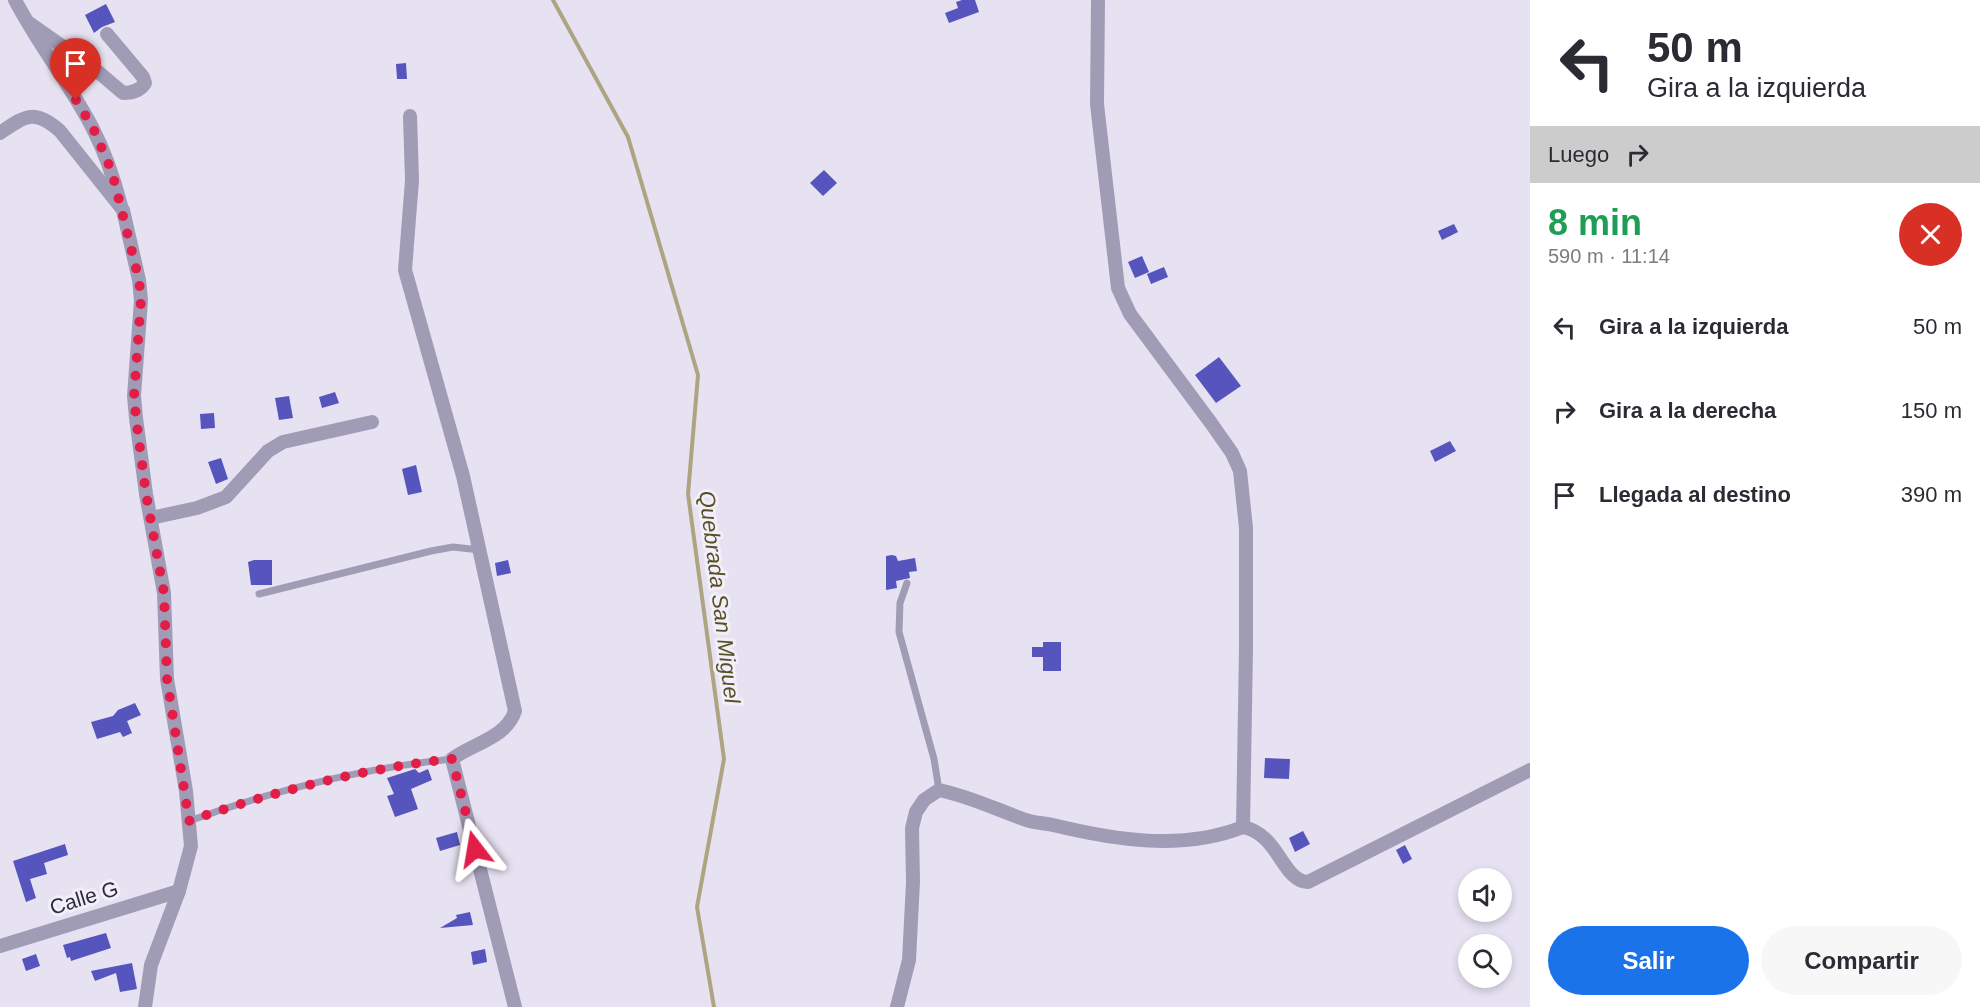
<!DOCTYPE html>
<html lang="es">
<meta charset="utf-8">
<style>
:root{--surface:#fff;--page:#f7f7f7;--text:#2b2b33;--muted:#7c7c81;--accent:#1a73e8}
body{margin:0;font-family:Helvetica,sans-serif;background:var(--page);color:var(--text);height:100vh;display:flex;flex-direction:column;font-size:22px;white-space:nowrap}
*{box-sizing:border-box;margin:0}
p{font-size:20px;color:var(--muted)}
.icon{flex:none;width:33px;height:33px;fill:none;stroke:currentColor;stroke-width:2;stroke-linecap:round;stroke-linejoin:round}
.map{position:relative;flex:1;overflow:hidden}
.panel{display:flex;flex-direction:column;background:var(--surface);width:450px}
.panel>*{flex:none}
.banner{background:#fff;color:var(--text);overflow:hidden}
.controls{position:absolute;left:1458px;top:868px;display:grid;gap:12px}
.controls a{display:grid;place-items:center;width:54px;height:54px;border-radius:50%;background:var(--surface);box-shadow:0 3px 9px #0003;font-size:30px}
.pin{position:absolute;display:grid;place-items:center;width:51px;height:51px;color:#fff;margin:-62px -26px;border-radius:50% 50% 50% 0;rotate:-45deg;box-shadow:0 0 6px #0007}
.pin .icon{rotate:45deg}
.me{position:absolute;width:66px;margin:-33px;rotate:346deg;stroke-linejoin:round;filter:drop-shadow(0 0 4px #0008)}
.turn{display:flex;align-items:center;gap:21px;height:126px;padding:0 18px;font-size:27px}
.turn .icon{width:78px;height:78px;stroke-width:2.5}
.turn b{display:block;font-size:42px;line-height:51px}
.then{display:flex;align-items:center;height:57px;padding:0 18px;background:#0003;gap:12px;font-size:22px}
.round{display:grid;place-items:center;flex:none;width:63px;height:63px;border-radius:32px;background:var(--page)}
.head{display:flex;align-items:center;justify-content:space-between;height:102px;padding:0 18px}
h1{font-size:36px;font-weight:700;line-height:45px;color:#1e9e55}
.primary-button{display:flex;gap:12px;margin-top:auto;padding:12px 18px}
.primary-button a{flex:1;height:69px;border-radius:36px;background:var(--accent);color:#fff;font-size:24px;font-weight:700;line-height:69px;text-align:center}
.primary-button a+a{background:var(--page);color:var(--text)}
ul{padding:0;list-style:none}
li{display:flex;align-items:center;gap:18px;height:84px;padding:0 18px}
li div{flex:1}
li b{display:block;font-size:22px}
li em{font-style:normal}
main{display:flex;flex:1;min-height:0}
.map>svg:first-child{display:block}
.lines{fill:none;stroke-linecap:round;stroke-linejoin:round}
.stream{stroke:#ada582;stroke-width:4}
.building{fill:#5654bd}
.service{stroke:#a19cb6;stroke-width:7}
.minor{stroke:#a19cb6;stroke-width:14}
.route{stroke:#e11d48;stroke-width:10;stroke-dasharray:0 18}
.labels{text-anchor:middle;stroke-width:6;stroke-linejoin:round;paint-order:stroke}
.street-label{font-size:21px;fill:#2d2c39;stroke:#f2eefa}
.water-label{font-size:22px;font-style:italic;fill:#585024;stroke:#f2eefa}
</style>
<main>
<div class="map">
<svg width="1530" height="1007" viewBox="0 0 1530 1007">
<rect width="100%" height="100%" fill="#e7e2f2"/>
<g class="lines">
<path class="stream" d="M553,0L628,137L698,375L688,494L724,759L697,907L714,1007"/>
</g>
<g class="building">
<path d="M962,0H975L979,12L949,23L945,13L958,8L956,2Z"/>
<path d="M106,4L115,22L102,27L94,33L85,15Z"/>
<path d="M406,63L407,79H397L396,64Z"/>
<path d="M824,170L837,183L823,196L810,183Z"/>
<path d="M1454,224L1458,232L1442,240L1438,231Z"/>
<path d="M1142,256L1149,272L1135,278L1128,262Z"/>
<path d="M1164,267L1168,277L1151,284L1147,274Z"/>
<path d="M1219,357L1241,386L1216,403L1195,375Z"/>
<path d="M335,392L339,403L322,408L319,397Z"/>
<path d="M289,396L293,418L279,420L275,398Z"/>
<path d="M214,413L215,428L201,429L200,414Z"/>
<path d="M1450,441L1456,451L1435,462L1430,451Z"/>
<path d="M221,458L228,479L216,484L208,462Z"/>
<path d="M416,465L422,492L408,495L402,469Z"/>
<path d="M892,555L896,556L898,561L915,558L917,571L909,572L910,578L896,581L897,588L886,590V556Z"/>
<path d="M254,560H272V585H251L248,562Z"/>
<path d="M508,560L511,573L497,576L495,563Z"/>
<path d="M1043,642H1061V671H1043V657H1032V647H1043Z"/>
<path d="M135,703L141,715L127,721L132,733L123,737L120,732L97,739L91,722L113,716L118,710Z"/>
<path d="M1265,758L1290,759L1289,779L1264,778Z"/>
<path d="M415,769L419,773L428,769L432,780L411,789L418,809L395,817L387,796L394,794L387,778Z"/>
<path d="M1303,831L1310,844L1295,852L1289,838Z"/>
<path d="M457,832L460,845L440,851L436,838Z"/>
<path d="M65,844L68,855L44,863L47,874L30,879L36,898L26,902L13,861Z"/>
<path d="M1405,845L1412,859L1403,864L1396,850Z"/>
<path d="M116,882L120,894L109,899L105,886Z"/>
<path d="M470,912L473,925L440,928L457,918L456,915Z"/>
<path d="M106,933L111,948L71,961L70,957L67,958L63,945Z"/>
<path d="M485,949L487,962L473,965L471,952Z"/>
<path d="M36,954L40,966L26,971L22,959Z"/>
<path d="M132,963L137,989L120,992L116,973L95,981L91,971Z"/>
</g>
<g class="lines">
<g class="service">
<path d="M907,583L900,603L899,632L934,759L939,790"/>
<path d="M259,594L431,551L453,547L480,550"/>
<path d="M189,821C272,791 364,768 452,759"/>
</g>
<g class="minor">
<path d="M15,0C38,44 69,83 92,127C105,152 114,178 121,206"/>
<path d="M29,23L96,70L123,93C131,93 140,91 145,83L143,77L107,34"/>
<path d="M410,116L412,180L405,270L463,476L515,711C506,738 474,743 452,759L515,1007"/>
<path d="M0,133C25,116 34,108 60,131L123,210L139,280L141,300L134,396L136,418L146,494L164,593L167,679L186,791L191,846L179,891L151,965L145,1007"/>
<path d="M151,518L197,508L226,497L268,451L283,442L372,422"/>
<path d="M1243,827C1279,834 1282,881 1308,882L1530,770"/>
<path d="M0,946L179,891"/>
<path d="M897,1007L909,960L913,882L912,828L916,812L924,800L939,790C969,796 997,810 1026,820C1034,823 1044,823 1053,825C1115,840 1182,851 1243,827L1246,649V528L1240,471L1232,453L1211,423L1130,314L1118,288L1097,104L1098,0"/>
</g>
</g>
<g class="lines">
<path class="route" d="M76,100L93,128L112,172L139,280L141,300L134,396L136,418L146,494L164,593L167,679L189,821C272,792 365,768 452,759L475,849"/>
</g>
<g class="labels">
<g class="street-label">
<text transform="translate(84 898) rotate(-17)" y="7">Calle G</text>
</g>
<g class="water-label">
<text transform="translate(720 597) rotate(83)" y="8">Quebrada San Miguel</text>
</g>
</g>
</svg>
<div class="controls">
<a><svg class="icon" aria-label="sound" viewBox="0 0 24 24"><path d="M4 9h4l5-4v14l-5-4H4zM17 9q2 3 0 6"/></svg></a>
<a><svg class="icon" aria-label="search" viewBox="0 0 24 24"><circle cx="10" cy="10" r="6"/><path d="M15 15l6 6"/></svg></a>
</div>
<div class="pin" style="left:76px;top:100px;background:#d93025"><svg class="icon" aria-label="arrive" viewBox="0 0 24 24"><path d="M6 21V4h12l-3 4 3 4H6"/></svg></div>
<svg class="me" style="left:475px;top:849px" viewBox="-20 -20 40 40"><path d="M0-17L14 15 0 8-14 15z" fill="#e11d48" stroke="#fff" stroke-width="4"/></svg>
</div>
<section class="panel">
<div class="banner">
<div class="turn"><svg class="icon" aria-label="left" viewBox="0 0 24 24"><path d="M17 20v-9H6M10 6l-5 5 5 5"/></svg><div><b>50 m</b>Gira a la izquierda</div></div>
<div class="then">Luego<svg class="icon" aria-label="right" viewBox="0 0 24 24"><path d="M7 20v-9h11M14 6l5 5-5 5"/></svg></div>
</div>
<div class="head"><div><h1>8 min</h1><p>590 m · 11:14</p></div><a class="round" style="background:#d93025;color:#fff"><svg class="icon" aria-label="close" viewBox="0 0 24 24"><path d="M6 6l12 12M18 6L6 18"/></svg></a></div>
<ul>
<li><svg class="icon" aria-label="left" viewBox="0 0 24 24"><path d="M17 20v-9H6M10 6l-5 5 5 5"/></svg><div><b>Gira a la izquierda</b></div><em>50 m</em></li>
<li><svg class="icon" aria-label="right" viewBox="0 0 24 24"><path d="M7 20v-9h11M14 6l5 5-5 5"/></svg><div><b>Gira a la derecha</b></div><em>150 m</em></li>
<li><svg class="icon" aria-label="arrive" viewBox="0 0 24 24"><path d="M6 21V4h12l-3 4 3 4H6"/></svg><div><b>Llegada al destino</b></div><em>390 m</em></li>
</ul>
<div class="primary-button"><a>Salir</a><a>Compartir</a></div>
</section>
</main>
